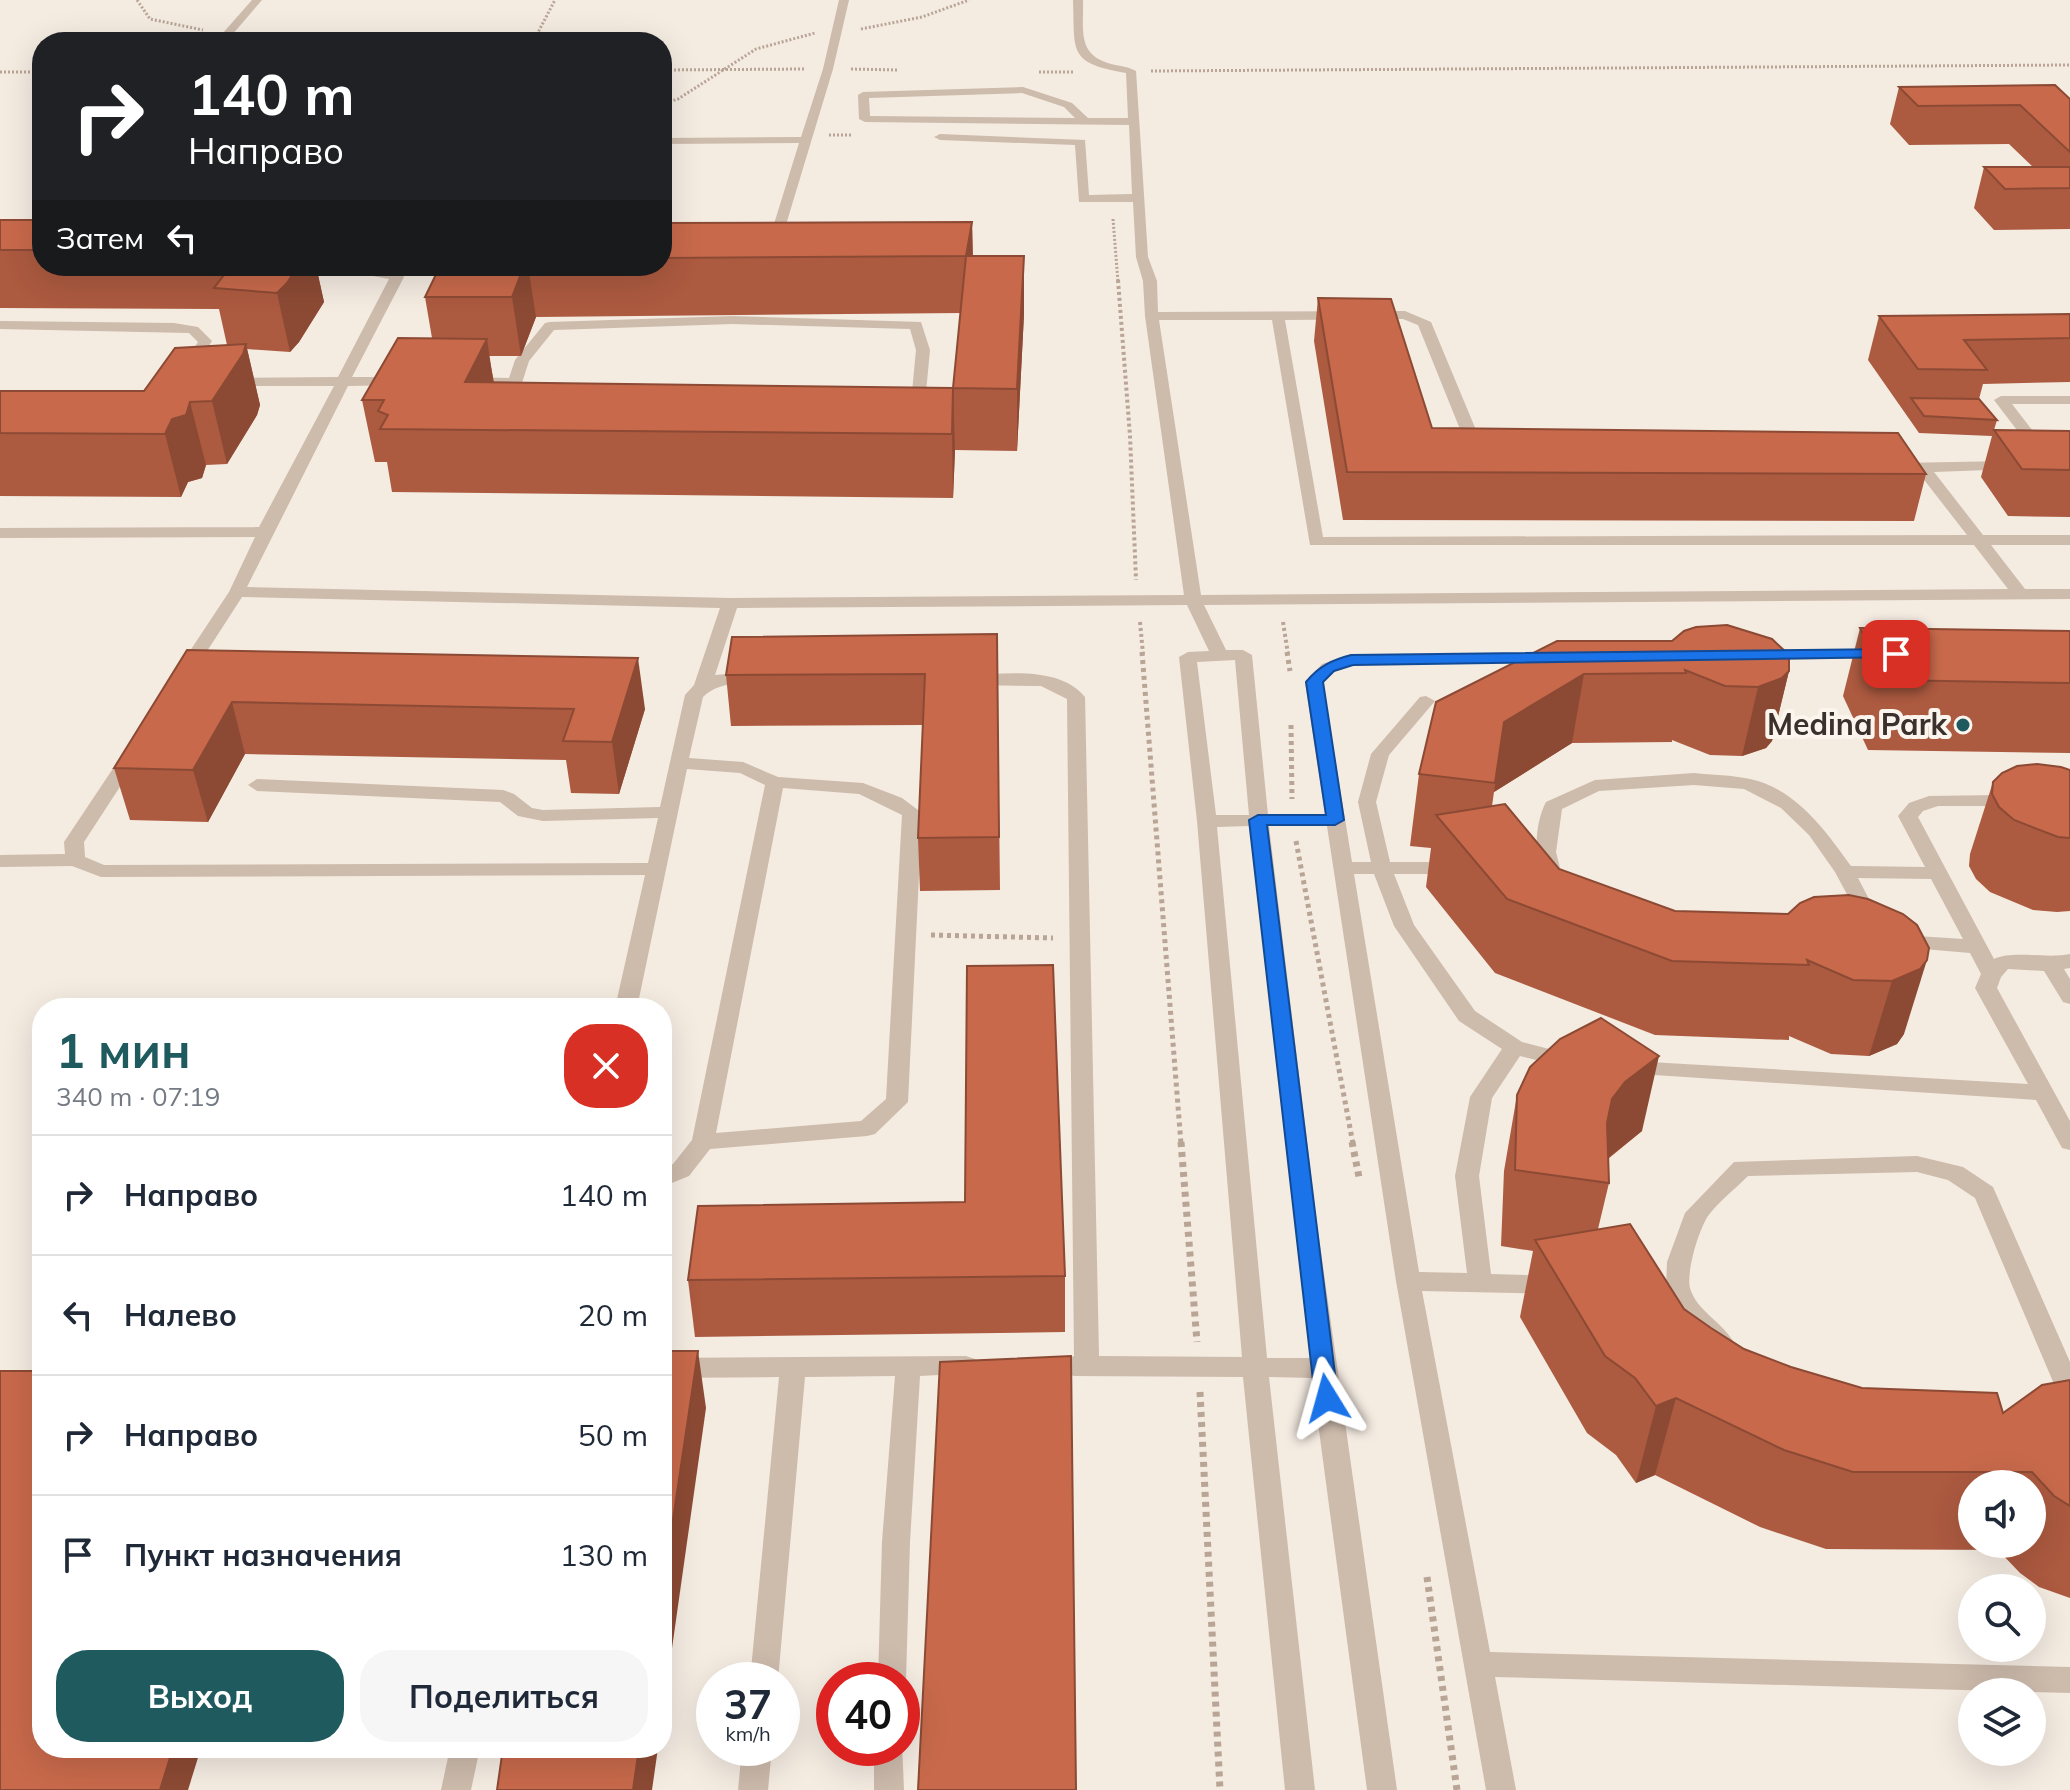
<!DOCTYPE html>
<html lang="ru">
<meta charset="utf-8">
<style>
:root{--surface:#fff;--page:#f6f6f7;--text:#1f2937;--muted:#747a83;--line:#e0e1e3;--accent:#1f5a5e}
body{margin:0;font-family:Mulish,sans-serif;background:var(--page);color:var(--text);height:100vh;display:flex;flex-direction:column;font-size:30px;white-space:nowrap}
*{box-sizing:border-box;margin:0}
p{font-size:26px;color:var(--muted)}
.icon{flex:none;width:44px;height:44px;fill:none;stroke:currentColor;stroke-width:2;stroke-linecap:round;stroke-linejoin:round}
.map{position:relative;flex:1;overflow:hidden}
.sheet{position:absolute;left:32px;top:998px;width:640px;height:760px;display:flex;flex-direction:column;background:var(--surface);border-radius:32px;box-shadow:0 8px 32px #0002}
.sheet>*{flex:none}
.top-card{position:absolute;left:32px;top:32px;width:640px;height:244px;border-radius:32px;box-shadow:0 8px 32px #0002;background:#202124;color:#fff;overflow:hidden}
.fabs{position:absolute;left:1958px;top:1470px;display:grid;gap:16px}
.fabs a{display:grid;place-items:center;width:88px;height:88px;border-radius:50%;background:var(--surface);box-shadow:0 8px 32px #0002;font-size:40px}
.speed{position:absolute;left:696px;top:1662px;display:flex;gap:16px;font-size:40px;font-weight:700;text-align:center}
.speed>*{display:grid;place-content:center;width:104px;height:104px;border-radius:50%;background:var(--surface);box-shadow:0 8px 32px #0002;line-height:1}
.speed small{font-size:20px;font-weight:400}
.speed .limit{border:12px solid #d22;background:#fff;color:#111}
.pin{position:absolute;display:grid;place-items:center;width:68px;height:68px;color:#fff;margin:-34px;border-radius:16px;box-shadow:0 4px 12px #0006}
.me{position:absolute;width:88px;margin:-44px;rotate:352deg;stroke-linejoin:round;filter:drop-shadow(0 0 6px #0008)}
.turn{display:flex;align-items:center;gap:28px;height:168px;padding:0 24px;font-size:36px}
.turn .icon{width:104px;height:104px;stroke-width:2.5}
.turn b{display:block;font-size:56px;line-height:68px}
.then{display:flex;align-items:center;height:76px;padding:0 24px;background:#0003;gap:16px;font-size:30px}
.round{display:grid;place-items:center;flex:none;width:84px;height:84px;border-radius:32px;background:var(--page)}
.summary{display:flex;align-items:center;justify-content:space-between;height:136px;padding:0 24px}
h1{font-size:48px;font-weight:700;line-height:60px;color:var(--accent)}
.action{display:flex;gap:16px;margin-top:auto;padding:16px 24px}
.action a{flex:1;height:92px;border-radius:32px;background:var(--accent);color:#fff;font-size:32px;font-weight:700;line-height:92px;text-align:center}
.action a+a{background:var(--page);color:var(--text)}
ul{padding:0;list-style:none}
li{display:flex;align-items:center;gap:24px;height:120px;padding:0 24px;border-top:2px solid var(--line)}
li div{flex:1}
li b{display:block;font-size:30px}
li em{font-style:normal}
.map>svg:first-child{display:block}
.lines{fill:none;stroke-linecap:round;stroke-linejoin:round}
.path-far3{stroke:#b9a596;stroke-width:3;stroke-dasharray:2 2;stroke-linecap:butt}
.path-far2{stroke:#b9a596;stroke-width:4;stroke-dasharray:3 3;stroke-linecap:butt}
.path-far1{stroke:#b9a596;stroke-width:5;stroke-dasharray:4 4;stroke-linecap:butt}
.path{stroke:#b9a596;stroke-width:7;stroke-dasharray:5 5;stroke-linecap:butt}
.minor{fill:#cdbbac;fill-rule:evenodd}
.wall{fill:#ac5a40;fill-rule:evenodd}
.shaded-wall{fill:#8c4a34}
.building{fill:#c8694b;stroke:#8c4a34;stroke-width:2}
.route{fill:#1a73e8;stroke:#114b97;stroke-width:2}
.poi-dot{fill:#1f5a5e;stroke:#fbf5ee;stroke-width:3}
.labels{text-anchor:middle;stroke-width:8;stroke-linejoin:round;paint-order:stroke}
.poi-label{font-size:30px;font-weight:bold;fill:#3b302b;stroke:#fbf5ee;text-anchor:end}
</style>
<div class="map">
<svg width="2070" height="1790" viewBox="0 0 2070 1790">
<rect width="100%" height="100%" fill="#f4ebe1"/>
<g class="lines">
<g class="path-far3">
<path d="M137,0L150,19L203,30"/>
<path d="M861,29L922,17L969,0"/>
<path d="M253,39L271,42"/>
<path d="M533,42L555,0"/>
<path d="M851,69L897,70"/>
<path d="M662,70L805,69"/>
<path d="M1151,71L2070,65"/>
<path d="M0,72H42"/>
<path d="M1039,72H1073"/>
<path d="M662,104L678,99L756,49L815,33"/>
<path d="M829,135H851"/>
<path d="M1113,219L1118,282"/>
</g>
<g class="path-far2">
<path d="M1118,280L1130,436L1136,580"/>
<path d="M1140,622L1143,654"/>
<path d="M1283,622L1288,654"/>
</g>
<g class="path-far1">
<path d="M1142,652L1181,1144"/>
<path d="M1287,652L1290,671"/>
<path d="M1291,725L1292,799"/>
<path d="M1296,841L1353,1144"/>
<path d="M931,935L1053,938"/>
</g>
<g class="path">
<path d="M1181,1142L1197,1342"/>
<path d="M1352,1142L1359,1177"/>
<path d="M1200,1392L1220,1790"/>
<path d="M1427,1577L1457,1790"/>
</g>
<g class="minor">
<path d="M252,0H262L226,42H215Z"/>
<path d="M839,0H849L833,69L785,228L779,232L754,231V225L774,224L799,143L662,144V138L801,137L823,69Z"/>
<path d="M1073,0H1083C1084,29 1076,55 1111,64C1120,66 1129,67 1136,71L1148,257L1157,281L1158,312L1405,311L1431,322L1486,454L1483,457L1478,459L1470,454L1418,325L1403,319L1285,320L1323,537L1967,535L1918,472L1898,473L1890,468L1898,463L2010,461L2015,463V469L1934,472L1983,535H2070V545H1991L2025,589H2070V599L1204,605L1226,650H1243L1252,655L1268,815L1325,814L1305,682L1322,664L1351,655L1547,653L1556,658L1547,663L1353,665L1334,672L1323,683L1352,862H1371L1358,802L1371,754L1420,697L1426,696L1435,701L1389,755L1376,802L1390,862H1456L1466,868L1456,874H1394L1414,925L1475,1011L1522,1042L1576,1056L1579,1061L1576,1066L1568,1068L1520,1056L1492,1098L1479,1176L1491,1274L1554,1276L1563,1279L1566,1285L1563,1291L1554,1294L1422,1291L1490,1652L2070,1667V1693L1495,1677L1516,1790H1486L1396,1281L1327,826H1269L1317,1224L1397,1790H1367L1312,1378L1269,1377L1315,1790H1285L1243,1377L1074,1376L1065,1373L1061,1366L1065,1359L1074,1356L1067,699L1041,686L971,685L962,680L971,675C1007,674 1059,666 1085,697L1099,1356L1242,1357L1197,821L1179,657L1188,652L1209,651L1187,605L737,608L715,675L751,672L760,677C746,689 724,677 703,697L689,758L743,762L778,777L863,783L902,798L922,813L908,1102L875,1134L867,1136L710,1149L689,1176L662,1187V1169L673,1164L692,1140L765,785L740,773L687,769L637,1008H615L645,875L101,877L72,866L0,867V855L65,854L64,842L124,752L131,750L140,756L84,842L85,857L104,865L648,863L658,818L543,821L518,816L500,802L257,791L248,785L257,779L503,790L514,794L532,808L543,810L660,807L685,695L694,685L720,608L242,597L191,676L185,677L176,672L229,592L255,537L0,538V528L259,527L334,386H230L223,382L230,378L338,377L389,279L357,273L293,272L288,271V266H361L402,274L404,277L352,377H398L405,381L398,385L348,386L247,587L730,598L1184,595L1145,316L1143,281L1136,257L1133,202H1079L1075,145L940,140L934,137L940,134L1085,140L1089,195L1132,194L1129,125L865,122L859,119L858,95L863,92L1023,87L1072,103L1088,118H1128L1126,73C1067,63 1075,51 1073,0ZM1022,93L1064,107L1075,118L870,116L869,98ZM1159,320H1272L1310,545H1974L2008,589L1201,595ZM1235,660L1249,815H1216L1197,662ZM783,788L859,794L902,815L886,1099L861,1121L716,1133ZM1250,826L1310,1358H1267L1217,827ZM1354,874H1374L1394,926L1459,1021L1502,1049L1470,1097L1455,1176L1467,1273L1419,1272Z"/>
<path d="M733,316L921,322L930,350L924,413L917,417L910,413L916,350L910,329L733,324L554,330L529,361L513,411L508,412L501,408L507,386L466,385L459,381L466,377L509,378L515,360L545,323L550,322Z"/>
<path d="M0,321L174,323L198,327L212,341L194,370L189,371L182,367L198,342L189,333L0,329Z"/>
<path d="M2070,396V404H2012L2049,452L2041,457L2036,455L1994,400L2001,396Z"/>
<path d="M1879,649L1888,654L1885,658L1763,660L1754,655L1763,650Z"/>
<path d="M1694,773C1712,775 1732,775 1750,779C1796,789 1825,830 1851,866L1925,867L1898,816L1909,803L1929,796L2070,794V806H1938L1923,811L1918,817L1994,959C2012,950 2047,959 2070,954V968L2064,969L2070,979V1004L2063,1002L2044,971L2008,969L2001,977L1997,988L2070,1121V1150L2062,1148L2036,1100L1624,1073L1621,1068L1624,1063L1632,1061L2028,1084L1975,988L1981,974L1970,953L1901,947L1891,941L1901,935L1963,939L1931,879L1858,878L1881,922L1871,928L1864,926L1835,872L1809,835L1781,808L1744,789L1694,785L1599,791L1562,809L1556,852L1563,880L1553,886L1546,884C1533,862 1534,825 1546,802L1595,780Z"/>
<path d="M1917,1156L1963,1167L1993,1187L2070,1362V1401L2061,1398L2057,1391L1975,1198L1948,1180L1917,1172L1748,1176C1735,1189 1719,1201 1708,1216C1699,1229 1686,1272 1690,1288C1696,1310 1722,1322 1733,1341L1729,1348L1720,1351L1711,1348L1683,1319L1666,1288L1667,1262L1685,1213L1734,1162Z"/>
<path d="M966,1356L975,1359L979,1366L975,1373L920,1376L910,1542L906,1680L902,1689V1680H878L882,1542L895,1376L805,1377L778,1680H750L779,1377L662,1378V1358Z"/>
<path d="M902,1744L904,1790H874V1748H902Z"/>
<path d="M450,1748H480L471,1790H441Z"/>
<path d="M742,1748H772L768,1790H738Z"/>
</g>
</g>
<g class="wall">
<path d="M1899,87L2070,99V229L1994,230L1974,208L1984,167H2033L2009,144L1909,145L1890,124Z"/>
<path d="M0,220H42V266H316L324,302L299,342L290,352L247,349L260,405L257,415L227,464L206,465L202,478L188,482L181,497L0,496V391H144L227,345L219,309L0,308Z"/>
<path d="M972,222L973,256L1024,314L1017,451L955,450L953,498L392,492L387,462H375L362,400L432,338L425,297L440,266H662V223ZM961,313L953,388L494,382L489,356H521L536,317Z"/>
<path d="M1318,298L1432,428L1926,474L1914,521L1343,520L1314,341Z"/>
<path d="M2070,314V382L1983,384L1979,399L1997,420L1994,430L2070,431V517L2008,516L1981,477L1992,436L1919,433L1868,360L1879,316Z"/>
<path d="M1860,628L2070,631V753L1868,750L1843,696Z"/>
<path d="M997,634L1000,890L920,891L918,838L923,725L731,726L726,675Z"/>
<path d="M1557,641L1789,671L1772,741L1766,748L1742,756L1710,755L1672,740V742L1572,743L1494,792L1492,806L1559,869L1675,911L1788,914H1903L1904,1034L1897,1044L1869,1056L1831,1054L1789,1036V1040L1655,1035L1495,973L1426,887L1431,848L1410,846L1419,774Z"/>
<path d="M187,650L645,709L619,794L571,793L566,760L245,754L208,822L130,820L114,768Z"/>
<path d="M2070,770V911L2057,912L2033,910L1990,892L1976,879L1969,866L1970,854L1993,782Z"/>
<path d="M1517,1095L1642,1131L1608,1159L1609,1183L1598,1229L1684,1309L1711,1328L1744,1349L1791,1367L1862,1388L2003,1413L2070,1380V1598L2039,1587L2020,1573L1998,1550L1826,1549L1760,1527L1655,1475L1636,1483L1616,1455L1587,1433L1520,1317L1533,1251L1501,1246L1504,1171ZM1972,1484H2032V1544H1972Z"/>
<path d="M1065,1276V1332L695,1337L688,1280Z"/>
</g>
<g class="shaded-wall">
<path d="M972,222L973,279L966,256Z"/>
<path d="M1024,256V314L1017,451V389Z"/>
<path d="M298,266H316L324,302L299,342L290,352L277,293Z"/>
<path d="M524,266H528L536,317L521,356L512,297Z"/>
<path d="M487,339L496,400L465,382Z"/>
<path d="M246,344L260,405L257,415L227,464L212,401Z"/>
<path d="M953,388L955,450L953,498L952,434Z"/>
<path d="M190,402L206,465L202,478L188,482L181,497L165,434L172,419Z"/>
<path d="M638,658L645,709L619,794L612,742Z"/>
<path d="M1789,671L1772,741L1766,748L1742,756L1758,687Z"/>
<path d="M1584,674L1572,743L1494,792L1504,722Z"/>
<path d="M232,702L245,754L208,822L193,770Z"/>
<path d="M1927,960L1904,1034L1897,1044L1869,1056L1892,981Z"/>
<path d="M1659,1056L1642,1131L1608,1158L1596,1175L1612,1099L1625,1082Z"/>
<path d="M698,1351L706,1408L662,1719V1594Z"/>
<path d="M1676,1398L1655,1475L1636,1483L1656,1406Z"/>
<path d="M173,1748H201L188,1790H160Z"/>
<path d="M639,1748H658L652,1790H633Z"/>
</g>
<g class="building">
<path d="M2055,85L2070,99V152L2020,105L1918,106L1899,87Z"/>
<path d="M1984,167H2070V188L2005,189Z"/>
<rect x="0" y="220" width="42" height="30"/>
<path d="M972,222L966,256L662,258V223Z"/>
<path d="M966,256H1024L1017,389L953,388L952,434L380,429L388,415L378,411L384,400H362L398,338L487,339L465,382L953,388Z"/>
<path d="M231,266H298L287,283L277,293L214,288Z"/>
<path d="M440,266H524L512,297H425Z"/>
<path d="M1318,298L1391,299L1432,428L1898,433L1926,474L1347,472Z"/>
<path d="M2070,314V338L1964,340L1987,370L1918,369L1879,316Z"/>
<path d="M246,344L243,354L212,401L190,402L186,415L172,419L165,434L0,433V391H144L175,348Z"/>
<path d="M1911,398L1979,399L1997,420L1924,416Z"/>
<path d="M1994,430L2070,431V470L2022,469Z"/>
<path d="M1727,625L1772,639L1789,655V671L1782,678L1758,687L1725,686L1685,670L1686,673L1584,674L1504,722L1495,783L1419,774L1436,702L1557,641H1672L1684,631L1696,627Z"/>
<path d="M1860,628L2070,631V683L1887,680Z"/>
<path d="M997,634L999,837L918,838L925,674L726,675L732,637Z"/>
<path d="M187,650L638,658L612,742L563,741L574,709L232,702L193,770L114,768Z"/>
<path d="M2037,764L2061,767L2070,770V838L2058,837L2014,820L1999,807L1992,794L1993,782L2002,773L2017,766Z"/>
<path d="M1505,804L1559,869L1675,911L1788,914L1800,903L1814,897L1849,895L1868,899L1903,914L1917,925L1929,948L1927,960L1920,969L1892,981L1853,980L1807,960L1809,965L1672,961L1507,899L1436,815Z"/>
<path d="M1053,965L1065,1276L688,1280L698,1206L965,1202L967,966Z"/>
<path d="M1601,1018L1659,1056L1625,1082L1612,1099L1607,1123L1609,1183L1515,1170L1517,1095L1530,1067L1560,1039Z"/>
<path d="M1630,1224L1684,1309L1711,1328L1744,1349L1791,1367L1862,1388L1997,1393L2003,1413L2042,1385L2070,1380V1506L2054,1496L2032,1472H1853L1784,1450L1676,1398L1656,1406L1635,1378L1605,1356L1535,1240Z"/>
<path d="M662,1351H698L662,1594Z"/>
<path d="M1071,1356L1076,1790H918L940,1362Z"/>
<path d="M0,1371H42V1748H173L160,1790H0Z"/>
<path d="M503,1748H639L633,1790H497Z"/>
</g>
<path class="route" d="M1896,649L1901,651V657L1353,665L1334,671L1323,682L1344,820L1335,825H1267L1338,1398L1335,1405L1327,1407L1319,1405L1315,1398L1249,820L1258,815H1326L1306,682C1319,666 1332,660 1351,655Z"/>
<circle class="poi-dot" cx="1963" cy="725" r="8"/>
<g class="labels">
<g class="poi-label">
<text x="1947" y="735">Medina Park</text>
</g>
</g>
</svg>
<div class="fabs">
<a><svg class="icon" aria-label="sound" viewBox="0 0 24 24"><path d="M4 9h4l5-4v14l-5-4H4zM17 9q2 3 0 6"/></svg></a>
<a><svg class="icon" aria-label="search" viewBox="0 0 24 24"><circle cx="10" cy="10" r="6"/><path d="M15 15l6 6"/></svg></a>
<a><svg class="icon" aria-label="layers" viewBox="0 0 24 24"><path d="M12 4l9 5-9 5-9-5zM3 14l9 5 9-5"/></svg></a>
</div>
<div class="speed"><div>37<small>km/h</small></div><div class="limit">40</div></div>
<div class="pin" style="left:1896px;top:654px;background:#d93025"><svg class="icon" aria-label="arrive" viewBox="0 0 24 24"><path d="M6 21V4h12l-3 4 3 4H6"/></svg></div>
<svg class="me" style="left:1327px;top:1398px" viewBox="-20 -20 40 40"><path d="M0-17L14 15 0 8-14 15z" fill="#1a73e8" stroke="#fff" stroke-width="4"/></svg>
<div class="top-card">
<div class="turn"><svg class="icon" aria-label="right" viewBox="0 0 24 24"><path d="M7 20v-9h11M14 6l5 5-5 5"/></svg><div><b>140 m</b>Направо</div></div>
<div class="then">Затем<svg class="icon" aria-label="left" viewBox="0 0 24 24"><path d="M17 20v-9H6M10 6l-5 5 5 5"/></svg></div>
</div>
<section class="sheet">
<div class="summary"><div><h1>1 мин</h1><p>340 m · 07:19</p></div><a class="round" style="background:#d93025;color:#fff"><svg class="icon" aria-label="close" viewBox="0 0 24 24"><path d="M6 6l12 12M18 6L6 18"/></svg></a></div>
<ul>
<li><svg class="icon" aria-label="right" viewBox="0 0 24 24"><path d="M7 20v-9h11M14 6l5 5-5 5"/></svg><div><b>Направо</b></div><em>140 m</em></li>
<li><svg class="icon" aria-label="left" viewBox="0 0 24 24"><path d="M17 20v-9H6M10 6l-5 5 5 5"/></svg><div><b>Налево</b></div><em>20 m</em></li>
<li><svg class="icon" aria-label="right" viewBox="0 0 24 24"><path d="M7 20v-9h11M14 6l5 5-5 5"/></svg><div><b>Направо</b></div><em>50 m</em></li>
<li><svg class="icon" aria-label="arrive" viewBox="0 0 24 24"><path d="M6 21V4h12l-3 4 3 4H6"/></svg><div><b>Пункт назначения</b></div><em>130 m</em></li>
</ul>
<div class="action"><a>Выход</a><a>Поделиться</a></div>
</section>
</div>
